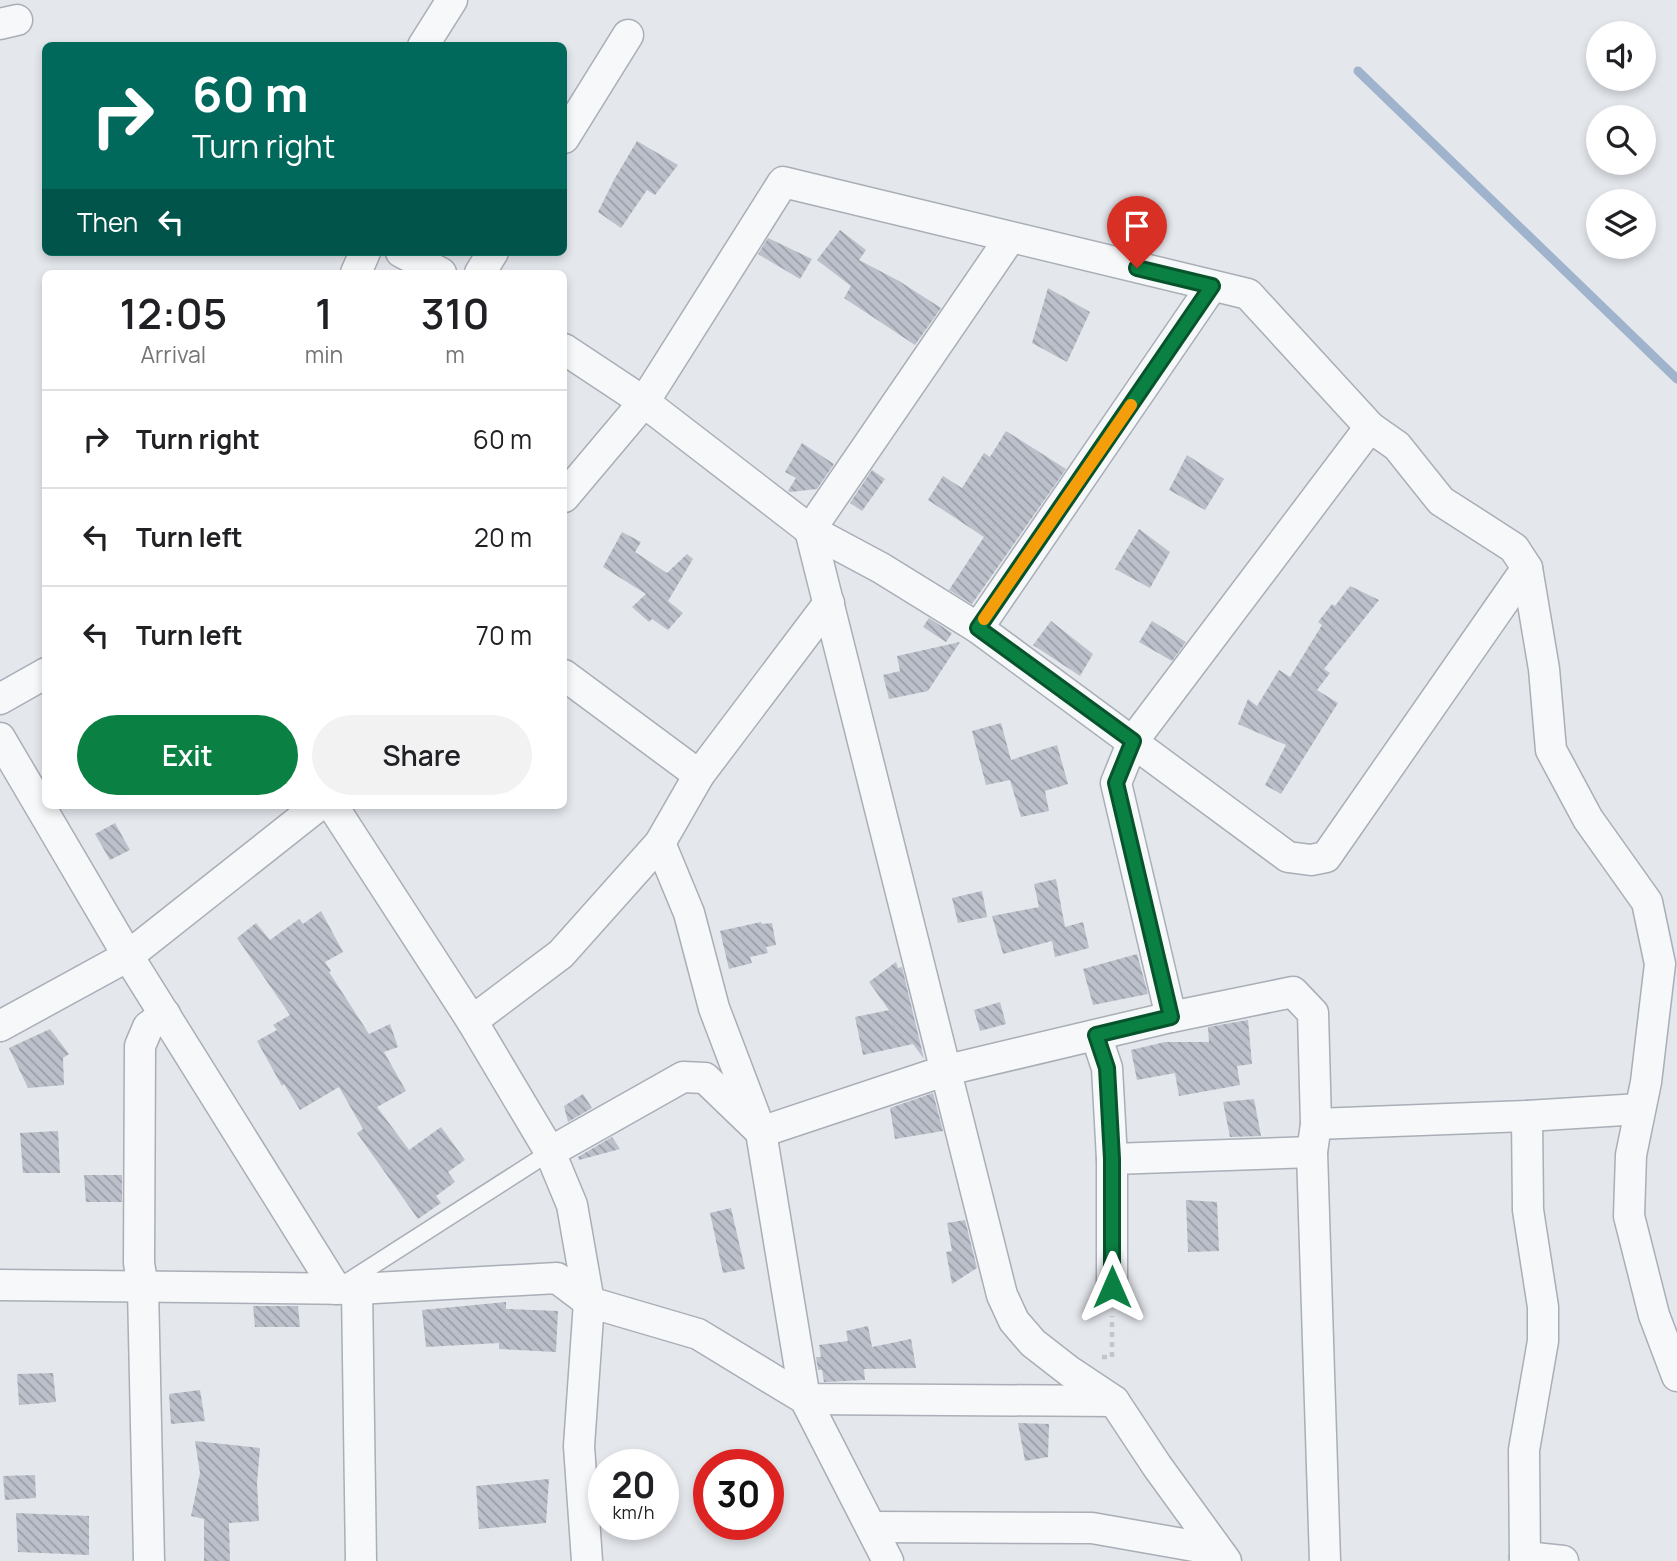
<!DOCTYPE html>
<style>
:root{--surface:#fff;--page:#f2f2f2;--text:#202124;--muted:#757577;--line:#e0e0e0;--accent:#0b8043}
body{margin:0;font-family:Manrope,sans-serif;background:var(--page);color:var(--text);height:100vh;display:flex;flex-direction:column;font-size:26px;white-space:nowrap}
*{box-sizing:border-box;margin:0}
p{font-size:23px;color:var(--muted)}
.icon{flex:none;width:38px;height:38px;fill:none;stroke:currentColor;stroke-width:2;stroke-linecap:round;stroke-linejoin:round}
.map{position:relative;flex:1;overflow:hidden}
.details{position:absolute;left:42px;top:270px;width:525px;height:539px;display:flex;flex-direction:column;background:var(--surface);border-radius:10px;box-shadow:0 4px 10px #0003}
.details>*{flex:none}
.hud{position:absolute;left:42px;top:42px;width:525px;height:214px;border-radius:10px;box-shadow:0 4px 10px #0003;background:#00695c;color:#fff;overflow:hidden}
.fabs{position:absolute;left:1586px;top:21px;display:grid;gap:14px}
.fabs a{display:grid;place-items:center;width:70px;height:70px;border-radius:50%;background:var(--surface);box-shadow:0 4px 10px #0003;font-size:35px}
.speed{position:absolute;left:588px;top:1449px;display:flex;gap:14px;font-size:35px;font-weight:700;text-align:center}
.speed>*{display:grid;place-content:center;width:91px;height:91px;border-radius:50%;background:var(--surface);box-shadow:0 4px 10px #0003;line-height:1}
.speed small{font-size:18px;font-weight:400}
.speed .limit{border:10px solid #d22;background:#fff;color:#111}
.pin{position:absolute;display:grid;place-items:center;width:60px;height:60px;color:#fff;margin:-72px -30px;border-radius:50% 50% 50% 0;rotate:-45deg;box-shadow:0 0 7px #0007}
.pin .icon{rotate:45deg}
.me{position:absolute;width:77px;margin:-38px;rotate:0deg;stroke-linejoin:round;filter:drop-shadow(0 0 5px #0008)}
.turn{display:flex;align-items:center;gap:24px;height:147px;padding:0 35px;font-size:32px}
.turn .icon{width:91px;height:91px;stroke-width:2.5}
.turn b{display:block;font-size:49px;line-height:60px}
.then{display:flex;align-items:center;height:66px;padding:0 35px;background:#0003;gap:14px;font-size:26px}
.eta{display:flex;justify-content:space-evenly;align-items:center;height:119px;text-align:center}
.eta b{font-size:42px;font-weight:600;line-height:49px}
.cta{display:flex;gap:14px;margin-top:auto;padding:14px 35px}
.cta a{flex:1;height:80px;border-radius:42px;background:var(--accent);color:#fff;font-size:28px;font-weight:600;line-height:80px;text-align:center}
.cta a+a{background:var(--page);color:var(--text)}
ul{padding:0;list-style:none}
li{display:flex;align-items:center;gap:21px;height:98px;padding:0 35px;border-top:2px solid var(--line)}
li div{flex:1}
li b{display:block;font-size:26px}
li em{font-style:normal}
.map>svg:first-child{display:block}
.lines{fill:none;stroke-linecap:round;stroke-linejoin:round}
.stream{stroke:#9fb4cc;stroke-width:9}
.building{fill:url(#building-back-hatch)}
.lane-casing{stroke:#a9aeb7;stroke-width:19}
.street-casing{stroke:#a9aeb7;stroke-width:33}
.path{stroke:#c2c5cb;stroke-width:4.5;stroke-dasharray:5 5;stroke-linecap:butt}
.lane{stroke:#f7f8fa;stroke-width:16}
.street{stroke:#f7f8fa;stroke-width:30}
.route-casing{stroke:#07532c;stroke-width:18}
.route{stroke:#0b8043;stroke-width:12}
.slow{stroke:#f59e0b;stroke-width:12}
</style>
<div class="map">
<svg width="1677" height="1561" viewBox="0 0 1677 1561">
<defs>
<pattern id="building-back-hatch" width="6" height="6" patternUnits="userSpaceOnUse" patternTransform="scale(1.75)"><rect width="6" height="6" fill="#bbc0ca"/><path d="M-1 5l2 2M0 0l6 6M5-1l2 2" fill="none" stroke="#989da6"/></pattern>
</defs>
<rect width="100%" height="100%" fill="#e4e7ec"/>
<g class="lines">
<path class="stream" d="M1358,71L1677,379"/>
</g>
<g class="building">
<path d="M637,141L678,165L655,195L647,190L621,228L598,212L615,178Z"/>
<path d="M840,230L866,250L859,260L899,281L941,308L915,345L844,298L851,286L817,260Z"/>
<path d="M768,238L812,259L800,279L758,254Z"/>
<path d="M1048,288L1090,312L1067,362L1032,343Z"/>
<path d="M1006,431L1066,469L972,604L949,590L984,537L928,500L943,476L962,488L984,453L990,457Z"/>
<path d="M802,443L834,464L817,489L790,492L788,491L796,478L785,472Z"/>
<path d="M1187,455L1224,479L1205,510L1169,490Z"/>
<path d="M872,470L885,479L862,511L850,503Z"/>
<path d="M1139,529L1170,552L1150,588L1115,569Z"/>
<path d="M622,532L641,542L635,552L667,573L687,554L693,559L668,601L683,613L668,630L652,619L649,622L632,607L646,594L603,567Z"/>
<path d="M1350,586L1379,600L1324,669L1330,673L1317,690L1338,703L1281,794L1265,785L1286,745L1238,724L1248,699L1257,706L1279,670L1290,677L1322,625L1318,622L1332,604L1335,606Z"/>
<path d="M929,618L952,633L946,642L923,627Z"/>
<path d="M1051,621L1093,654L1080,676L1033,645Z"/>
<path d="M1152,621L1186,642L1172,661L1139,642Z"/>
<path d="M960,642L928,691L889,699L883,675L900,671L897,656Z"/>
<path d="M1001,723L1011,760L1057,745L1068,784L1045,791L1049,811L1021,817L1010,780L986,785L972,731Z"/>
<path d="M115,823L130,850L110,860L95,834Z"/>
<path d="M1056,879L1065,927L1083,922L1089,948L1055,957L1052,941L1003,954L992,916L1039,907L1034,884Z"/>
<path d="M982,891L987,917L958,923L952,898Z"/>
<path d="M321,911L343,952L325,962L331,971L329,972L369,1034L390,1024L398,1047L384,1052L406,1091L377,1107L409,1150L441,1127L465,1160L448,1172L455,1182L436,1196L441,1203L418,1219L357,1133L363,1129L339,1087L300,1110L284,1084L282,1086L257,1041L277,1030L273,1025L290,1015L237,938L256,923L270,940L299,919L303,924Z"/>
<path d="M761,922L762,924L772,923L776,945L766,947L768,953L750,957L752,963L729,969L720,931Z"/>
<path d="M1137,954L1148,994L1093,1005L1083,969Z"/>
<path d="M896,962L898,968L902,967L924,1059L913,1044L863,1055L855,1017L889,1010L869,982Z"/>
<path d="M1000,1002L1006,1024L980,1031L974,1010Z"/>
<path d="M1248,1020L1252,1064L1237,1066L1240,1085L1179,1096L1175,1073L1137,1080L1131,1050L1165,1042H1209L1208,1027Z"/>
<path d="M50,1029L69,1054L63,1058L64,1085L28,1088L9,1048Z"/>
<path d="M933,1093L943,1131L895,1139L890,1108Z"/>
<path d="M583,1094L592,1108L568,1122L564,1106Z"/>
<path d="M1254,1099L1261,1136L1230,1137L1223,1102Z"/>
<path d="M58,1131L60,1173H23L20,1133Z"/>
<path d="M612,1137L620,1149L579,1160L578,1157Z"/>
<path d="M84,1175H122V1202H86Z"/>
<path d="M1186,1200L1217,1202L1219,1251L1188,1252Z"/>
<path d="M731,1208L745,1269L723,1273L710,1213Z"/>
<path d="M965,1220L977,1268L952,1284L946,1252L952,1251L947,1223Z"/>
<path d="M506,1302V1309L558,1311L556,1352L499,1349V1343L426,1347L422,1310Z"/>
<path d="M253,1306H298L300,1327H255Z"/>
<path d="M868,1326L872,1347L911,1339L916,1368L864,1369L865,1380L824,1382L822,1370H818L816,1357H821L819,1345L848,1341L846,1331Z"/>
<path d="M53,1373L56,1402L19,1405L17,1374Z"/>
<path d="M200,1390L205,1421L171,1424L169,1394Z"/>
<path d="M1018,1423L1049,1424L1048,1457L1025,1461Z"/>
<path d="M195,1441L260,1448L257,1483L259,1521L229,1523L230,1561H204V1519L191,1516L200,1473Z"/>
<path d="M35,1475L36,1498L5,1500L3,1476Z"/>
<path d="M549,1479L546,1523L479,1529L476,1486Z"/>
<path d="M16,1513L89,1516V1555L18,1552Z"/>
</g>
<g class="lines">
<defs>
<path id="lane" d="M341,1286L550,1152"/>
<g id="street">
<path d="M0,24L17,20"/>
<path d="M423,46L452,0"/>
<path d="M564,138L628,35"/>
<path d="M1010,238L810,530L1002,1295L1014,1321L1033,1343L1069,1371L1114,1401L1157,1466L1226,1561"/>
<path d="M401,252L441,273"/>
<path d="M356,273L365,252"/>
<path d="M480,273L493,252"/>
<path d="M564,349L644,402L810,530L881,568L978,628L1288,857L1311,860L1326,857L1527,568"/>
<path d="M564,497L644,402L783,182L1248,294L1370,427L1397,446L1441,501L1514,548L1527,568L1544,669L1551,750L1588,819L1647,902L1660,964L1646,1082L1631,1155L1629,1216L1654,1315L1677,1376"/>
<path d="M978,628L1212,286"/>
<path d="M564,675L699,775"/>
<path d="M0,699L46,673"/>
<path d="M0,738L128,956L336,1289"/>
<path d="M332,805L472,1021L550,1152L572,1205L589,1302L579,1446L587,1561"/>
<path d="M660,843L689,913L714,1008L761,1132L805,1399L1114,1401"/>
<path d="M1171,1017L1116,783L1133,741L1370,427"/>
<path d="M472,1021L561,954L660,843L699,775L829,603"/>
<path d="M0,1026L128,956L319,805"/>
<path d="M1096,1035L1107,1068L1112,1159V1287"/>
<path d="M1316,1124L1527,1116L1640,1109"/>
<path d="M550,1152L683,1077L705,1078L761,1132L947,1070L1171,1017L1293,992L1313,1013L1316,1124L1312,1152L1325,1561"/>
<path d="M1112,1159L1312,1152"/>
<path d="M0,1285L357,1289L557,1278L589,1302L698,1334L805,1399L888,1561"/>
<path d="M357,1289L361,1561"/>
<path d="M871,1527L1092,1528L1217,1550"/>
<path d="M1525,1557L1563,1561"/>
<path d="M149,1561L143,1288L139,1263L140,1046L148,1027L165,1014"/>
<path d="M1525,1561L1524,1450L1543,1341V1307L1528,1210L1527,1116"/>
</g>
</defs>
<use href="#lane" class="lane-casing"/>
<use href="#street" class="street-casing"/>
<path class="path" d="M1102,1357H1112V1316"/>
<use href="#lane" class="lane"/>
<use href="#street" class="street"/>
</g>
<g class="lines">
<defs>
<path id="route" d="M1112,1287V1159L1107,1068L1096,1035L1171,1017L1116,783L1133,741L978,628L1212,286L1137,268"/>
</defs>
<use href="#route" class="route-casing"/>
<use href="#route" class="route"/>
<path class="slow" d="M984,619L1131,405"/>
</g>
</svg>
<div class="fabs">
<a><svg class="icon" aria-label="sound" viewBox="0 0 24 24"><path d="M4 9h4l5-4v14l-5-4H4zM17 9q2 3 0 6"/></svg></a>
<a><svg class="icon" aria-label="search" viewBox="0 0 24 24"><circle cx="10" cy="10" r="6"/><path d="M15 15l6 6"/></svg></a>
<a><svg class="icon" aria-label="layers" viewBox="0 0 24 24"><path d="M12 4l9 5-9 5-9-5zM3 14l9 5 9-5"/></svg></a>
</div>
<div class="speed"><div>20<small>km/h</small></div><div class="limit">30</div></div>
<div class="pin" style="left:1137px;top:268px;background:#d93025"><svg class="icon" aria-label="arrive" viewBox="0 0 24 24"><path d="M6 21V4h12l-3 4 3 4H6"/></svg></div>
<svg class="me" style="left:1112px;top:1287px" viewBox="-20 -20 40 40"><path d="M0-17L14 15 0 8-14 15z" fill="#0b8043" stroke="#fff" stroke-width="4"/></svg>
<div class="hud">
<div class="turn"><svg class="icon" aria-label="right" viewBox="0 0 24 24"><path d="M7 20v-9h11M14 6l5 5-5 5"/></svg><div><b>60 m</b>Turn right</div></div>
<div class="then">Then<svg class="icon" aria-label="left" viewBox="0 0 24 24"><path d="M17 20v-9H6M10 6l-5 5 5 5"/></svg></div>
</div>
<section class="details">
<div class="eta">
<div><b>12:05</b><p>Arrival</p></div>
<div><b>1</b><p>min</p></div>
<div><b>310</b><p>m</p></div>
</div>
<ul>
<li><svg class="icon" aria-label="right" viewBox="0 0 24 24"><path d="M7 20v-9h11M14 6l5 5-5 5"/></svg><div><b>Turn right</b></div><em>60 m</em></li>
<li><svg class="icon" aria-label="left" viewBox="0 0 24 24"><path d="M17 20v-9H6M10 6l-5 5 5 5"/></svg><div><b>Turn left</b></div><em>20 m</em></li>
<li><svg class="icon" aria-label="left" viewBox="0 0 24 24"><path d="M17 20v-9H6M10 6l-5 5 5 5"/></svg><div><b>Turn left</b></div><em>70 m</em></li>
</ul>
<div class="cta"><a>Exit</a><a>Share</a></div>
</section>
</div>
